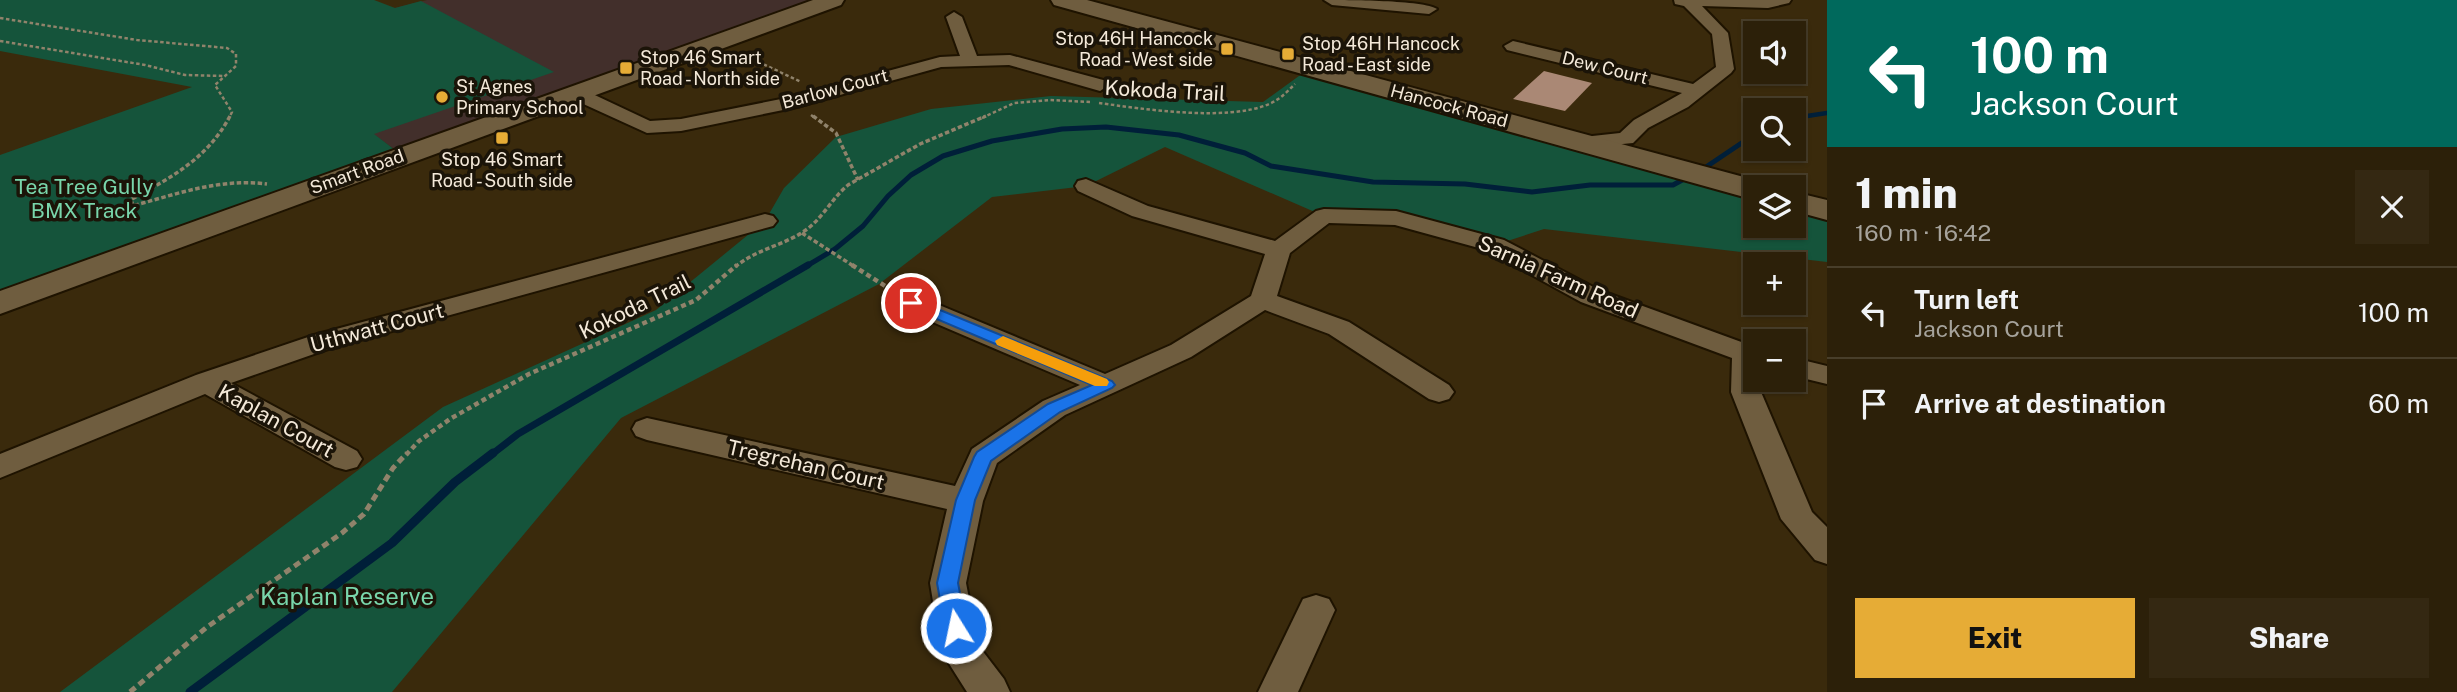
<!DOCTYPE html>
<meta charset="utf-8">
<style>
:root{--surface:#2c2009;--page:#342812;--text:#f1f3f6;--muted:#a6a39c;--line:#483e2a;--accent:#e6ac36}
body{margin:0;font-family:"Public Sans",sans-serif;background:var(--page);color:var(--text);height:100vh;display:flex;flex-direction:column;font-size:26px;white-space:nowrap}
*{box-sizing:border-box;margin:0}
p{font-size:23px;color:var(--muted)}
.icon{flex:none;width:38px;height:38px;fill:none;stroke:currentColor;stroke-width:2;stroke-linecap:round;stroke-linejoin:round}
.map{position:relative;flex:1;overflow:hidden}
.side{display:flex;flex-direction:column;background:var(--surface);width:630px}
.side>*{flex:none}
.hud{background:#00695c;color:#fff;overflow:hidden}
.tools{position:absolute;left:1743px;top:21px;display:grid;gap:14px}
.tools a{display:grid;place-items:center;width:63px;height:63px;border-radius:0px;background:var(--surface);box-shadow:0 2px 5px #0004,0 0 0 2px var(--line);font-size:35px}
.pin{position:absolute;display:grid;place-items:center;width:60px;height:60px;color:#fff;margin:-30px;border:4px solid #fff;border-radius:50%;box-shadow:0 2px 7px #0007}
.me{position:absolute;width:77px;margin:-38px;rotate:350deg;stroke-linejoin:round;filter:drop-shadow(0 0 5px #0008)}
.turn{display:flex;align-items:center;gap:24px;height:147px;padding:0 28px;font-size:32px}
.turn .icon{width:91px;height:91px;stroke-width:2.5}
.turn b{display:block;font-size:49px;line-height:60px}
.round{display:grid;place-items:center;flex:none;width:74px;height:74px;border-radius:0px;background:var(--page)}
.overview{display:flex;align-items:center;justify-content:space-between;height:119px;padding:0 28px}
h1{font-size:42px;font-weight:800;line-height:52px}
.action{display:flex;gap:14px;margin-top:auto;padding:14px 28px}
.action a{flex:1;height:80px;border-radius:0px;background:var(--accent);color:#111;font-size:28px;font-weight:800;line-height:80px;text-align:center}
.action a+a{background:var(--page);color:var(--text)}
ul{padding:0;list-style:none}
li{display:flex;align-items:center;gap:21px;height:91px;padding:0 28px;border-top:2px solid var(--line)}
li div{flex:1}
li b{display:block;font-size:26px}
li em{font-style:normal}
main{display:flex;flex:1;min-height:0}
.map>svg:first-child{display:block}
.education{fill:#422f2b}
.green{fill:#15543b}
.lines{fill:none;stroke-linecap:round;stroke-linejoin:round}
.stream-far3{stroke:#001f39;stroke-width:4.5}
.stream-far2{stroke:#001f39;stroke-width:5}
.stream-far1{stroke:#001f39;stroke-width:7}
.stream{stroke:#001f39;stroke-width:9}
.building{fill:#aa8875}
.minor-casing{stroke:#1e1300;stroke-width:4}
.secondary-casing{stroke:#1e1300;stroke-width:4}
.path-far3{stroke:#90836b;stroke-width:2.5;stroke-dasharray:3.5 2.5;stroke-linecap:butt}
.path-far2{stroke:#90836b;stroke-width:3.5;stroke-dasharray:4.5 2.5;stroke-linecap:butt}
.path-far1{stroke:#90836b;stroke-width:4.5;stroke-dasharray:5 3.5;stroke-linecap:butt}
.path{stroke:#90836b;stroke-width:5;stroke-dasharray:7 4.5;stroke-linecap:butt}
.minor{fill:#6f5d3f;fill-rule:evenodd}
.secondary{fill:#6f5d3f;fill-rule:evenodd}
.route{fill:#1a73e8;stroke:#114b97;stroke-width:2}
.slow{fill:#f59e0b}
.poi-dot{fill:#e6ac36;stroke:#1b1408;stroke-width:2.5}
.labels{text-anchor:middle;stroke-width:7;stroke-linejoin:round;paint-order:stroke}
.far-poi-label{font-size:18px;fill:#f4e9d9;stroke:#1b1408;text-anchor:start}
.far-street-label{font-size:18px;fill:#f4e9d9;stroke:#1b1408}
.street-label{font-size:21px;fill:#f4e9d9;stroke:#1b1408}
.park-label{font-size:21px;fill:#79d6ab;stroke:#1b1408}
.near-park-label{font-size:24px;fill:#79d6ab;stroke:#1b1408}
</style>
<main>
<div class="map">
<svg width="1827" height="692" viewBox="0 0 1827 692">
<rect width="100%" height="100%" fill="#3a2a0c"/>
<path class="education" d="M427,0H833L404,156L247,45Z"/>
<g class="green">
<path d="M0,0H374L395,8L421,1L554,72L374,134L403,156L0,303V155L192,87L0,51Z"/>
<path d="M1310,68L1755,190V226H1794V200L1827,209V262L1544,229L1495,245L1396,218L1324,216L1165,147L1086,186L992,197L879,284L621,418L392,692H60L443,407L656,310L765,221L784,188L836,137L931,109L1051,96L1263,102Z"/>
</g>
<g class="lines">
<path class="stream-far3" d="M1794,118L1827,113"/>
<g class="stream-far2">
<path d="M1794,118L1805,116"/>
<path d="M1703,169L1755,134"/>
<path d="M805,267L835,249L863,226L888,196L911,175L943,156L992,141L1062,129L1106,127L1179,135L1245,153L1271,166L1373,182L1465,184L1532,192L1590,185H1673L1686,178"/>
</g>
<path class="stream-far1" d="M491,455L518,434L808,265"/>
<path class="stream" d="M190,692L392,543L455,482L493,453"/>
</g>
<path class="building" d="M1544,71L1592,83L1565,111L1513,99Z"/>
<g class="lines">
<defs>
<g id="minor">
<path d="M1324,0C1345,0 1424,0 1437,9L1429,14L1332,5Z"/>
<path d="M1674,0H1791L1789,3L1768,8L1702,6L1728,33L1734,69L1731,73L1688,107L1648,128L1633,143L1581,148L1574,146L1571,142L1574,138L1620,133L1634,120L1682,93L1507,50L1504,46L1513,41L1693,84L1716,67L1712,34L1684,6L1675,4Z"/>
<path d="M954,12L962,17L977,56L1010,55L1107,81L1109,85L1100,91L1009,65L941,67L793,108L681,131L647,133L568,97L566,93L575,87L582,89L650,121L681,119L791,97L940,57L960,56L946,17Z"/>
<path d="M1086,179L1148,206L1275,241L1316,211L1324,209L1396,211L1504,240L1599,290L1755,347V380H1761V392L1812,512L1827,527V564L1815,560L1781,519L1731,392L1732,358L1581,302L1486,250L1395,225L1329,223L1290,253L1277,296L1349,322L1449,385L1454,392L1449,399L1439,402L1429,399L1329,334L1265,310L1191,357L1065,415L997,463L983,501L966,583L978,645L1004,679L1010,692H967L941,651L930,583L947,509L647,440L636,436L632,429L636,422L647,418L955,486L972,449L1043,401L1080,385L902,309L898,303L902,297L911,295L920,297L1105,374L1171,345L1251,296L1265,254L1132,216L1078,191L1075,186L1078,181Z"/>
<path d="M765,214L773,216L777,221L773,226L334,347L231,383L357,451L362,459L357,467L346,470L335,467L205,394L0,478V454L196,375L314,335Z"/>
<path d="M1794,358L1827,366V384L1794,376Z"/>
<path d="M1316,595L1329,599L1335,610L1298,692H1258L1303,599Z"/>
</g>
<g id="secondary">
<path d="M813,0H844L841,5L0,314V291Z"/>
<path d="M1051,0H1087L1766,183L1769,187H1755V199L1744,197L1054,5Z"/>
<path d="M1794,192L1827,200V220L1794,211Z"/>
</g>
</defs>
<use href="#minor" class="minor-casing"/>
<use href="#secondary" class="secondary-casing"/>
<g class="path-far3">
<path d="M0,18L137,40L227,48L236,54V66L215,85L232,112L229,118"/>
<path d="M0,41L145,65L185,75L224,76"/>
<path d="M742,54L801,82"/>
<path d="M1099,103C1143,109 1228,122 1269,104C1279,100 1287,92 1295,84"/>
<path d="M811,115L815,118"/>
<path d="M982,118L1014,103L1050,100L1090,102"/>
</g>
<g class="path-far2">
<path d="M230,116C208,158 172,177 132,199V206C177,194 220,178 267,184"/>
<path d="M813,116L836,133L858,180"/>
<path d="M802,233L855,267"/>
<path d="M735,267C755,250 781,246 803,232C822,220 831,199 848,185L920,144L986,116"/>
</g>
<g class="path-far1">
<path d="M852,265L893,291"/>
<path d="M406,455L419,441L450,419L529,374L696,300L737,265"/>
</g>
<path class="path" d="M130,692L207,627L342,533L364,514L393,468L407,453"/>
<use href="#minor" class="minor"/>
<use href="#secondary" class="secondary"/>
</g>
<path class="route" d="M911,298L1112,381L1115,385L1112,388L1060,412L991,461L975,500L958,583L967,628L964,635L956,637L948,635L945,628L937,583L956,500L974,457L977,452L1048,404L1092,385L906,306L904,303L906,300Z"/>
<path class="slow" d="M1003,336L1107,379L1109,382L1107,386H1095L997,345L995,341Z"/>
<g class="poi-dot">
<rect x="1220" y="42" width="14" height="14" rx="3.5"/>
<rect x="1281" y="47" width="14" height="14" rx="3.5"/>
<rect x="619" y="61" width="14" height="14" rx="3.5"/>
<circle cx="442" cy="97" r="7"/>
<rect x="495" y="131" width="14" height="14" rx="3.5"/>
</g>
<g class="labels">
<g class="far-poi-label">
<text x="1213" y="45" text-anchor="end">Stop 46H Hancock<tspan x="1213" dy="21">Road - West side</tspan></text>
<text x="1302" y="50">Stop 46H Hancock<tspan x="1302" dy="21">Road - East side</tspan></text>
<text x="640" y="64">Stop 46 Smart<tspan x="640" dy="21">Road - North side</tspan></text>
<text x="456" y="93">St Agnes<tspan x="456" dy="21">Primary School</tspan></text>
<text x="502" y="166" text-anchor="middle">Stop 46 Smart<tspan x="502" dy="21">Road - South side</tspan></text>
</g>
<g class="far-street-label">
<text transform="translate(1605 68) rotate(14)" y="6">Dew Court</text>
<text transform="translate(835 89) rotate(-15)" y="6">Barlow Court</text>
<text transform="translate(1449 106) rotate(15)" y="6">Hancock Road</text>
<text transform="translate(357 172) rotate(-20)" y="6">Smart Road</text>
</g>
<g class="street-label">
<text transform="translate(1165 91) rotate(3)" y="7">Kokoda Trail</text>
<text transform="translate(1558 277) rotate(24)" y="7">Sarnia Farm Road</text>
<text transform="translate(635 307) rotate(-26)" y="7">Kokoda Trail</text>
<text transform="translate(377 328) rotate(-15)" y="7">Uthwatt Court</text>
<text transform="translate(276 421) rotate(29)" y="7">Kaplan Court</text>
<text transform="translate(806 465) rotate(13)" y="7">Tregrehan Court</text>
</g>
<g class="park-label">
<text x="84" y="194">Tea Tree Gully<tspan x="84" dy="24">BMX Track</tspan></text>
</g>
<g class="near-park-label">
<text x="347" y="605">Kaplan Reserve</text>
</g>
</g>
</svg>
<div class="tools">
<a><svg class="icon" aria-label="sound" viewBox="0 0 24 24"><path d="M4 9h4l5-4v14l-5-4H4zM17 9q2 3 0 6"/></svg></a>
<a><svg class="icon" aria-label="search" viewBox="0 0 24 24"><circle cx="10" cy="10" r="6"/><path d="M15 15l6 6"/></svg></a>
<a><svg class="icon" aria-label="layers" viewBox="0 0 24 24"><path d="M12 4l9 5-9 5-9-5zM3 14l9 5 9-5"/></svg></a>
<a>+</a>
<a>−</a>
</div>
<div class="pin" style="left:911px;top:303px;background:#d93025"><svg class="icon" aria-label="arrive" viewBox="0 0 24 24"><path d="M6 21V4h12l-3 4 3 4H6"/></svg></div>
<svg class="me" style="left:956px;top:628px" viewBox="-20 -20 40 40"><circle r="17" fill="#1a73e8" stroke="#fff" stroke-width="3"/><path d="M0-11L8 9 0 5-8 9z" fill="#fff"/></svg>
</div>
<section class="side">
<div class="hud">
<div class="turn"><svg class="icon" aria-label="left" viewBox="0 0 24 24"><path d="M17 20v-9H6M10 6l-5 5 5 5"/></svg><div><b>100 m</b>Jackson Court</div></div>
</div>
<div class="overview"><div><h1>1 min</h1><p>160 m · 16:42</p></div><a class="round"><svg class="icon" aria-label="close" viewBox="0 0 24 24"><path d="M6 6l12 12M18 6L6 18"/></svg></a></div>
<ul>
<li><svg class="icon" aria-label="left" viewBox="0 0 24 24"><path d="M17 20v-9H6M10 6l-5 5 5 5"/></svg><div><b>Turn left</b><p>Jackson Court</p></div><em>100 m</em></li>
<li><svg class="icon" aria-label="arrive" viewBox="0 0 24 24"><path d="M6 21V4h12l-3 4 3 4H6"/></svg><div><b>Arrive at destination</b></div><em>60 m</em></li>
</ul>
<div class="action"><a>Exit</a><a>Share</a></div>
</section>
</main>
